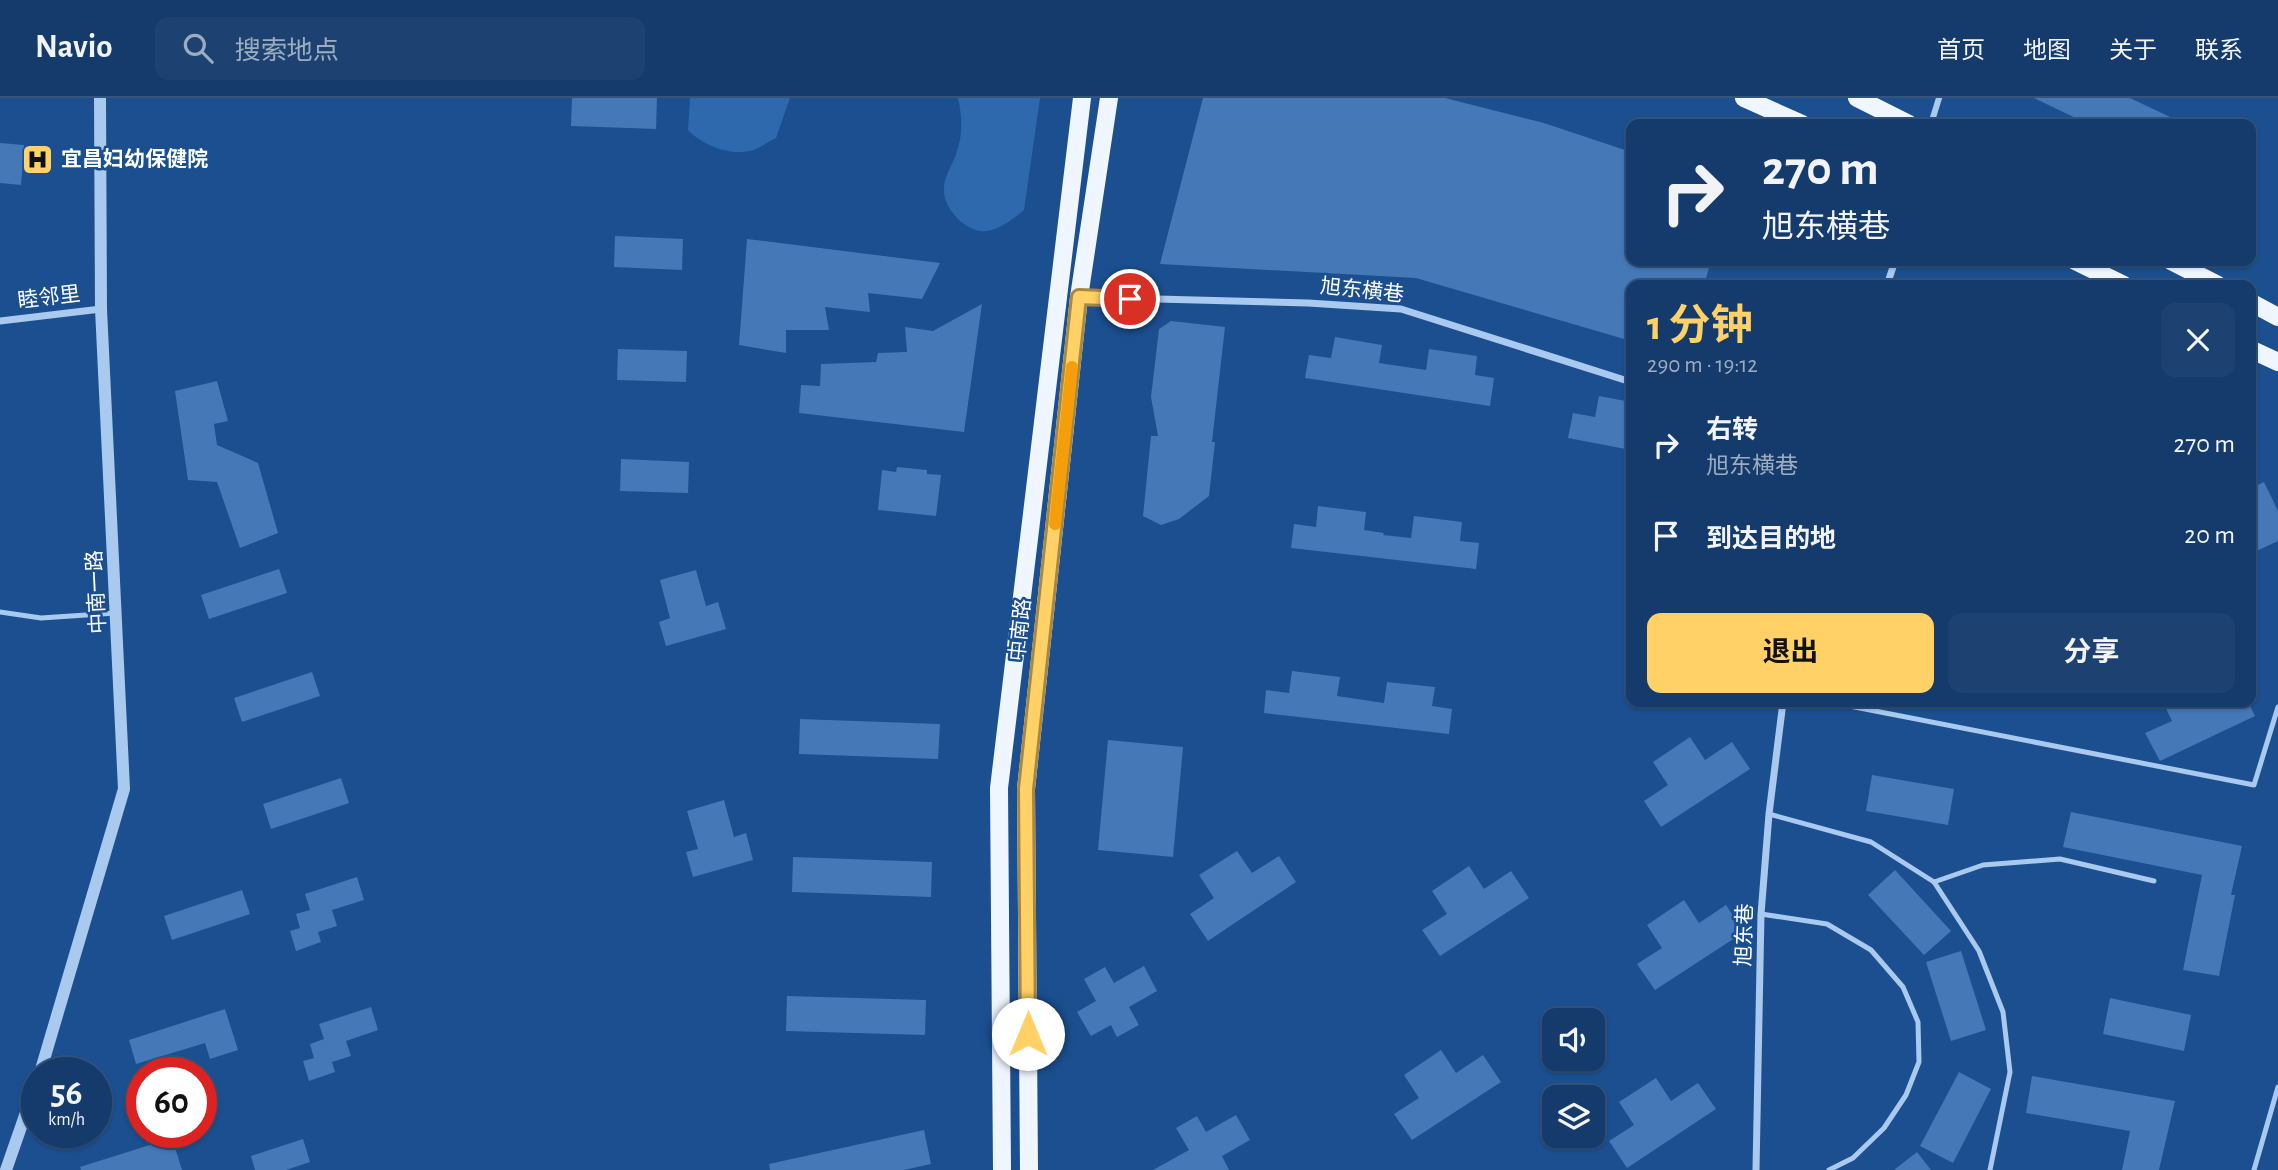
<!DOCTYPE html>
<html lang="zh">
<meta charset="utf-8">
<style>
:root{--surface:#143b6b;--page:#1d4271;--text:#f1f3f6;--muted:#9dadc1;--line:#33557e;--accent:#ffd166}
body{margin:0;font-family:"Alegreya Sans","Noto Sans SC",sans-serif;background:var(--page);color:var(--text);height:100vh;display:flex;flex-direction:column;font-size:26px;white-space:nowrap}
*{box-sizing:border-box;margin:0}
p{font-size:23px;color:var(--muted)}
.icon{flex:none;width:38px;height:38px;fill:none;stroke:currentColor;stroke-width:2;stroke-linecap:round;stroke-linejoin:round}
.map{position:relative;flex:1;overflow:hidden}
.panel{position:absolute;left:1626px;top:182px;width:630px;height:427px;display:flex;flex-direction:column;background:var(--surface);border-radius:14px;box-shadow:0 2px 5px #0004,0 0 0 2px var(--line)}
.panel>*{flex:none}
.guide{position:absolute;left:1626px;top:21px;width:630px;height:147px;border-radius:14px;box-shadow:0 2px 5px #0004,0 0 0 2px var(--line);background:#143b6b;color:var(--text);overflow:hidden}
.buttons{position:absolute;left:1542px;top:910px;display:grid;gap:14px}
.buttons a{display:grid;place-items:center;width:63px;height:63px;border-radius:14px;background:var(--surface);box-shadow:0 2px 5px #0004,0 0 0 2px var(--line);font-size:35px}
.speed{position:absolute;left:21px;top:959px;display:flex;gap:14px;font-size:35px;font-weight:700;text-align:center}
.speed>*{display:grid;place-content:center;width:91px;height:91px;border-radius:50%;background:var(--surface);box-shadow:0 2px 5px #0004,0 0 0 2px var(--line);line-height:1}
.speed small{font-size:18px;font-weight:400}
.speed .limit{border:10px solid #d22;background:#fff;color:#111}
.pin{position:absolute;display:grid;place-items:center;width:60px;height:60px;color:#fff;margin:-30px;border:4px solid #fff;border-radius:50%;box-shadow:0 2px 7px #0007}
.me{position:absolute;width:77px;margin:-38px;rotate:0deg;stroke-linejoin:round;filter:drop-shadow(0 0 5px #0008)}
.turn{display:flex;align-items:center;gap:24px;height:147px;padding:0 21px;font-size:32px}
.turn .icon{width:91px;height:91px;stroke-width:2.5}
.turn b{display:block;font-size:49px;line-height:60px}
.round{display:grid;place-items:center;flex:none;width:74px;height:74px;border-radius:14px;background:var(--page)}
.head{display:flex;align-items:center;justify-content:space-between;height:119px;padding:0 21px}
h1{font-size:42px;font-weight:700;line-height:52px;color:var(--accent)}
.primary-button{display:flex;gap:14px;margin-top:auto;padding:14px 21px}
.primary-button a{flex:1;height:80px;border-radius:14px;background:var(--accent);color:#111;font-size:28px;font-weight:700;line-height:80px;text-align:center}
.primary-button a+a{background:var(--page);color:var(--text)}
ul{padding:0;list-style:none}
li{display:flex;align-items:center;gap:21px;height:91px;padding:0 21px}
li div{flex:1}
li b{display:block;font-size:26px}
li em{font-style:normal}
header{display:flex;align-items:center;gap:42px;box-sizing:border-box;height:98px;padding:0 35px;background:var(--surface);border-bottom:2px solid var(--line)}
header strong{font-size:33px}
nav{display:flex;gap:38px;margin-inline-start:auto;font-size:24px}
.search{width:490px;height:63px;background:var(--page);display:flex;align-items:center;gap:18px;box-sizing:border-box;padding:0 24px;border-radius:14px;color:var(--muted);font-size:26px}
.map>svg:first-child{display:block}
.green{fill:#2e69ad}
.building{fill:#4478b7}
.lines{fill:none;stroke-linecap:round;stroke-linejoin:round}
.service{stroke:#a9c9ee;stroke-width:5}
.pedestrian{stroke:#a9c9ee;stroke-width:6}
.minor{stroke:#a9c9ee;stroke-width:7}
.tertiary{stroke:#a9c9ee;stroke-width:12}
.primary{stroke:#f0f6ff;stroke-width:18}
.route-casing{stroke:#a68842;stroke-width:18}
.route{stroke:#ffd166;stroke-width:12}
.slow{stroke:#f59e0b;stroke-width:12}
.labels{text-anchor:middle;stroke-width:5;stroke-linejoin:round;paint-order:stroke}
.poi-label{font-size:21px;font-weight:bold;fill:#fff;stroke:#1b4f8f;text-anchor:start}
.street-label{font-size:21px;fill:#fff;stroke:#1b4f8f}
</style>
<header>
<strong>Navio</strong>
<div class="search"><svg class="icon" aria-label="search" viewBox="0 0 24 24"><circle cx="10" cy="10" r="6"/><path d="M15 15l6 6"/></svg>搜索地点</div>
<nav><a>首页</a><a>地图</a><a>关于</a><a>联系</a></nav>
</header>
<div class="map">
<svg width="2278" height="1072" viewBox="0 0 2278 1072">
<rect width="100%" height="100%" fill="#1b4f8f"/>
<g class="green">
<path d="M690,0H790L776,40C769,43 763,48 756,51C734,60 703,48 688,32Z"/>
<path d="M958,0H1040L1024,112C1014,120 1002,131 987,133C968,136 944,112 944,93C943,78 953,68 957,53C963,35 962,18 958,0Z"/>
</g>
<g class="building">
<path d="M572,0H657L656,31L571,28Z"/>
<path d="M1203,0H1445L1544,25L1631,54V163H1711L1704,187H1631V243L1416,180L1160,166Z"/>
<path d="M2034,0H2130L2185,26H2088Z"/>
<path d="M0,45L24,47L21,87L0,85Z"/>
<path d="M615,138L683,141L682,172L614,169Z"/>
<path d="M747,141L940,165L922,201L868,195L870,214L825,209L829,232H786V255L739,247Z"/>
<path d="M982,206L964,334L799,315L801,287L820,288L821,266L876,264L878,255L907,254L905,229L933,233Z"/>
<path d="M1171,223L1225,229L1212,344H1215L1209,398L1179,421L1161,427L1143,418L1151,338H1158L1151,299L1159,231Z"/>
<path d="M1335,239L1382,247L1379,265L1426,272L1429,251L1477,258L1475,277L1494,280L1490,308L1305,280L1309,257L1331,260Z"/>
<path d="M618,251L687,253L686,284L617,282Z"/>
<path d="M217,283L228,323L214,326L217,347L258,365L278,435L240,450L217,384L188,382L175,293Z"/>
<path d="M1599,298L1631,304V352L1568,340L1573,315L1595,319Z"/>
<path d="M621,361L689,364L688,395L620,393Z"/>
<path d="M897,369L927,372V376L941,377L936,418L878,412L882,372L896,374Z"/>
<path d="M2264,384L2278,413V443L2250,456V391Z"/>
<path d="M1318,408L1366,414L1364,432L1384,435L1383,437L1411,440L1414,418L1462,424L1460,443L1479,445L1476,471L1291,450L1294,426L1316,429Z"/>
<path d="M279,471L287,495L209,521L201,497Z"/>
<path d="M696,472L706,508L718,504L726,531L666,548L659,524L670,520L660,482Z"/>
<path d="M1292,573L1340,579L1337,598L1384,605L1387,584L1435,589L1432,608L1452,611L1449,636L1264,615L1266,592L1289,595Z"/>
<path d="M312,574L320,598L242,624L234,600Z"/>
<path d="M2163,604H2248L2255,618L2160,663L2145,635L2172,623Z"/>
<path d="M800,621L940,626L938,661L799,656Z"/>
<path d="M1690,639L1705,662L1732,644L1750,671L1661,729L1644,703L1668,687L1653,664Z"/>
<path d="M1108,642L1183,649L1173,759L1098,752Z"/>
<path d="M1872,677L1954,691L1948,727L1866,713Z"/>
<path d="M341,680L349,705L271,731L263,706Z"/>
<path d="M724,702L734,739L746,735L753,762L693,779L686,754L698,751L687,713Z"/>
<path d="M2071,714L2242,748L2231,797H2235L2219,878L2183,872L2202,777L2063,749Z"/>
<path d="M1237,753L1252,775L1279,758L1296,784L1208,843L1190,816L1214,800L1199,777Z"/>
<path d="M793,759L932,764L931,799L792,794Z"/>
<path d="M1469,768L1484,791L1511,773L1529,800L1440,858L1422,832L1447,816L1432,793Z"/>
<path d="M1895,772L1951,833L1924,857L1868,797Z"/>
<path d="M357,779L364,802L332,812L337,828L318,834L321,844L296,853L290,833L300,830L296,816L310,812L305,796Z"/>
<path d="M242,792L250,816L172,842L164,818Z"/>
<path d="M1684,802L1699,825L1726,807L1744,834L1655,892L1637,866L1662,850L1647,827Z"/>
<path d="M1961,853L1986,932L1951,943L1926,864Z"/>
<path d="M1144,868L1157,893L1129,909L1139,927L1117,939L1111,927L1091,938L1077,914L1096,903L1084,881L1105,869L1114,885Z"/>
<path d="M787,898L926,902L925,937L786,933Z"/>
<path d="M2110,900L2191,917L2184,953L2103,936Z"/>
<path d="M371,909L378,932L346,943L351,958L332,964L335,974L309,983L303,963L314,960L310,946L324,941L319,926Z"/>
<path d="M225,911L238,952L210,961L205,945L136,966L129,942Z"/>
<path d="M1441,952L1456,975L1483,957L1501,984L1412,1042L1394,1016L1419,1000L1404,977Z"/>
<path d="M1959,974L1991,991L1953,1065L1920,1048Z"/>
<path d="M2032,978L2175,1003L2159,1072H2122L2130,1033L2026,1015Z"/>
<path d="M1656,980L1671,1003L1698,985L1716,1011L1627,1070L1609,1043L1634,1027L1619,1004Z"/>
<path d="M1236,1017L1250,1042L1222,1058L1229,1072H1153L1189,1052L1176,1030L1197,1018L1206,1034Z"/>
<path d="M924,1032L931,1066L904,1072H770L769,1066Z"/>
<path d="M172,1040L182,1072H81L80,1069Z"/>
<path d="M303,1041L310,1064L286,1072H255L251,1058Z"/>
<path d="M1917,1054L1931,1072H1894Z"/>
</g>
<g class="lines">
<g class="service">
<path d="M0,514L41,520L116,515"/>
<path d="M1829,604L2254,687L2278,609"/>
<path d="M1769,716L1871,744L1934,784L1979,853L2003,914L2010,974L1990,1072"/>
<path d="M1934,784L1983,767L2060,761L2154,783"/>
<path d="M1761,816L1827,826L1871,852L1903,889L1918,924L1919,964L1906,997L1884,1030L1853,1060L1829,1072"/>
<path d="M2254,1072L2278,989"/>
</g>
<path class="pedestrian" d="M1931,26L1939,0"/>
<g class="minor">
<path d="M1887,187L1895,163"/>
<path d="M1080,199L1308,205L1401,211L1631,284"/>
<path d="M0,223L101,211"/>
<path d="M1756,1072L1761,816L1769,716L1783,604"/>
</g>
<g class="tertiary">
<path d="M40,975L124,691L101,211L100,0"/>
<path d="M6,1072L37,983"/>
</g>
<g class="primary">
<path d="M1744,0L1802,26"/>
<path d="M1857,0L1909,26"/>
<path d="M2075,163L2124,187"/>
<path d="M2171,163L2218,187"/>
<path d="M2250,204L2278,219"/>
<path d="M2250,251L2278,264"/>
<path d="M1002,1072L999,690L1082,0"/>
<path d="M1029,1072L1026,691L1079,199L1109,0"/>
</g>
</g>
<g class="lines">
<defs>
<path id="route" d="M1028,936L1026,691L1079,199L1130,201"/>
</defs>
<use href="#route" class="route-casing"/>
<use href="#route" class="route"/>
<path class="slow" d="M1055,426L1072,269"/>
</g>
<defs>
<symbol id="hospital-square" viewBox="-11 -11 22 22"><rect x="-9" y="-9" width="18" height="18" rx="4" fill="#ffd166" stroke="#1b4f8f"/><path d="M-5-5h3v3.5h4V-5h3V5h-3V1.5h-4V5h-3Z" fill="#111"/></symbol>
</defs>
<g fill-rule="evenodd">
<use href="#hospital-square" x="20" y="44" width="35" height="35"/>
</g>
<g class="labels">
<g class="poi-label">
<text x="61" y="68">宜昌妇幼保健院</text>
</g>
<g class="street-label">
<text transform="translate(1362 192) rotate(6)" y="7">旭东横巷</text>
<text transform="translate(49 199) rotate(-7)" y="7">睦邻里</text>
<text transform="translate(96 494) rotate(-93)" y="7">中南一路</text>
<text transform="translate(1020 532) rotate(-84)" y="7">中南路</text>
<text transform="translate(1744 837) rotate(-88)" y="7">旭东巷</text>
</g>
</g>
</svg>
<div class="buttons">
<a><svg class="icon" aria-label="sound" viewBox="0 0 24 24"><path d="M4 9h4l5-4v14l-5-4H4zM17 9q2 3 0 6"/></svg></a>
<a><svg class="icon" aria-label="layers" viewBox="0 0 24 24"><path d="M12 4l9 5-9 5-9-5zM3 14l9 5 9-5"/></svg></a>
</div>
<div class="speed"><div>56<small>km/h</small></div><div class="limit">60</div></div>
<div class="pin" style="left:1130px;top:201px;background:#d93025"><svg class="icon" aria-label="arrive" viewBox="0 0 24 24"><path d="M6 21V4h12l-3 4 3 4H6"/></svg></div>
<svg class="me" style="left:1028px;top:936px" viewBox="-20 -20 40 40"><circle r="19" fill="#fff"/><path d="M0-13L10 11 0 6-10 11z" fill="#ffd166"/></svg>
<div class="guide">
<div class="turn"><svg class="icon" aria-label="right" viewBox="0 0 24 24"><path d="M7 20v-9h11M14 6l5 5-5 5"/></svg><div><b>270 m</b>旭东横巷</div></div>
</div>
<section class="panel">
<div class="head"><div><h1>1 分钟</h1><p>290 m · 19:12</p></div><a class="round"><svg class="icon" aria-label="close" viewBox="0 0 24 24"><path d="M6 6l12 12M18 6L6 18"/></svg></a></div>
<ul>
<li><svg class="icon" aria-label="right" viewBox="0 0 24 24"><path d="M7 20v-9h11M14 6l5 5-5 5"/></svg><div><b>右转</b><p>旭东横巷</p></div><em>270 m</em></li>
<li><svg class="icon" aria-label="arrive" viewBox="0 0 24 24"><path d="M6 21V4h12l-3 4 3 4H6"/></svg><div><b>到达目的地</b></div><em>20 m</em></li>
</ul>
<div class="primary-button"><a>退出</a><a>分享</a></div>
</section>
</div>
